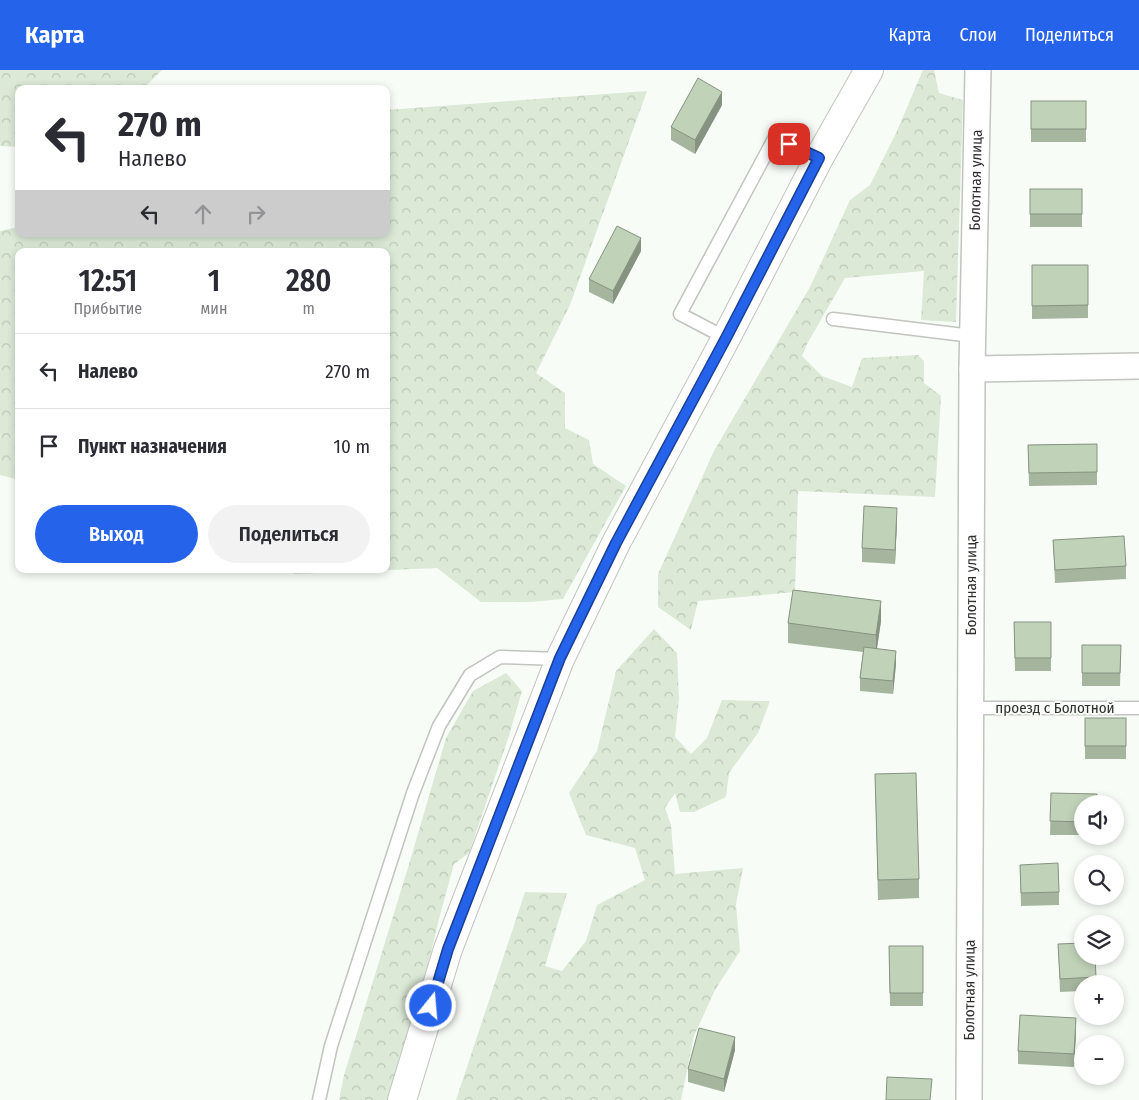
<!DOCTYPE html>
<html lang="ru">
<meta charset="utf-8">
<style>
:root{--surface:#fff;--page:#f2f2f3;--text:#2b2b33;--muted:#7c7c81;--line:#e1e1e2;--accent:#2563eb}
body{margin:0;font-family:"Fira Sans Condensed",sans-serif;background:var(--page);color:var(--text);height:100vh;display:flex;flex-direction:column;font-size:19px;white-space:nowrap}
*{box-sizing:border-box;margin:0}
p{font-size:16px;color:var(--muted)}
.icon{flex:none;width:28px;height:28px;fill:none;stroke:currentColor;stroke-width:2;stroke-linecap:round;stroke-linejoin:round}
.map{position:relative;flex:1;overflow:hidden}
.drawer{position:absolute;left:15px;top:178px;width:375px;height:325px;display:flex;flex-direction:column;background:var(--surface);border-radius:10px;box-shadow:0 2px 8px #0003}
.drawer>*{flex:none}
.banner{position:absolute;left:15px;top:15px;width:375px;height:152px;border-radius:10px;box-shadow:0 2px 8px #0003;background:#fff;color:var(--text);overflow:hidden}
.tools{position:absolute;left:1074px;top:725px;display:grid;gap:10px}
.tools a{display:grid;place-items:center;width:50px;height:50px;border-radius:50%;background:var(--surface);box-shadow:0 2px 8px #0003;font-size:25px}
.pin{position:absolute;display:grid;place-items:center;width:42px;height:42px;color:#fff;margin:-21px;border-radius:10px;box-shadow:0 2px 8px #0006}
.me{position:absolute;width:55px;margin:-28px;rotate:17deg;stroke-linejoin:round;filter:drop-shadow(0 0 4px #0008)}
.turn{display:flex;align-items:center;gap:18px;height:105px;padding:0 20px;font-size:22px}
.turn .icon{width:65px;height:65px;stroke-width:2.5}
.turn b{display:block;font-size:35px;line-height:42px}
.lanes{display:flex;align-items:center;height:48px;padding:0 20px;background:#0003;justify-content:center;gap:25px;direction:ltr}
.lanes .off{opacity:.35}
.eta{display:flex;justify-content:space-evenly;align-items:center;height:85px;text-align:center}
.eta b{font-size:30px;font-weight:600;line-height:35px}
.cta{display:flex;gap:10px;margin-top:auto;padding:10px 20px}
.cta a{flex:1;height:58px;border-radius:30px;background:var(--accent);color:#fff;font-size:20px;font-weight:600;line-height:58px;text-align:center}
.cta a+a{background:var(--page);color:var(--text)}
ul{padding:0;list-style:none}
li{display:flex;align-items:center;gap:15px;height:75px;padding:0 20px;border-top:1px solid var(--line)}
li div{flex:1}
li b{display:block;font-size:19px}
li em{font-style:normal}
header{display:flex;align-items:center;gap:30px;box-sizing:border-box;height:70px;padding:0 25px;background:var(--accent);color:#fff}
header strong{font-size:24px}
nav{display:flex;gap:28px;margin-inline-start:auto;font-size:18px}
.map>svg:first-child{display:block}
.forest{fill:url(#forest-crowns)}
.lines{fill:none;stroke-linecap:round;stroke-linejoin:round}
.lane-casing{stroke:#c1c4bf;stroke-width:15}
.street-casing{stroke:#c1c4bf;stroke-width:28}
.secondary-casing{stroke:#c1c4bf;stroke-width:30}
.lane{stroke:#fff;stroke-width:12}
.street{stroke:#fff;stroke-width:25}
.secondary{stroke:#fff;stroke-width:28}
.wall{fill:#a5b59e}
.shaded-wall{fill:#869381}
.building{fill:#c0d2b8;stroke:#869381}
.route-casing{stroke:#184099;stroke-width:12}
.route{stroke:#2563eb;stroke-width:9}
.labels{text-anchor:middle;stroke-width:4;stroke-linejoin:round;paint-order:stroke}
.street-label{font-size:15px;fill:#2f302e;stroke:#f8fcf7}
</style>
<header>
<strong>Карта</strong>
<nav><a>Карта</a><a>Слои</a><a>Поделиться</a></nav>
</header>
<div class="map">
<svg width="1139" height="1030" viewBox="0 0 1139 1030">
<defs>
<pattern id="forest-crowns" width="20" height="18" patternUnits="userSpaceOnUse" patternTransform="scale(1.25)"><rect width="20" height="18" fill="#dbe9d6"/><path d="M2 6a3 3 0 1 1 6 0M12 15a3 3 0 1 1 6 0" fill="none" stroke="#bcc8b8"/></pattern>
</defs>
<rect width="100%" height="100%" fill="#f8fcf7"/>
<g class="forest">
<path d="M0,0H162L143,19H19V77L0,76Z"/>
<path d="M923,0H934L939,23L963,30L956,252L921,250L924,201L845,208L807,274L802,286L822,306L852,317L862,288L918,285L924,291V313L941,326L935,427L798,421L795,522L698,531L691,560L658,537V504L714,381L810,217L850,130L870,115L896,63Z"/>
<path d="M647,21L570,235L536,303L565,323V358L589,370L593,394L626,416L563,529L531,532H481L437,498L295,504L283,499H386V181H19V410L0,405V161L19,157V164H386V40Z"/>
<path d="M654,559L677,583L679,628L675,667L691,684L707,668L722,630L770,631L758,663L729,703L726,727L694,742H680L675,723L665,738L671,755L675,804L743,798L736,834L740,881L715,920L694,966L681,1030H456L525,822L567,823L545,896L562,901L586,871L597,835L645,810L635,778L586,765L569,723L597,681L616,601Z"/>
<path d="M506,603L522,621L508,669L469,783L454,794L439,849L419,934L389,1030H339L344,1005L407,801L446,668L473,621Z"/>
</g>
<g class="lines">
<defs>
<g id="lane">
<path d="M833,249L972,266"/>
<path d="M726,268L680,244L775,67L819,88"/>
<path d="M971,638H1139"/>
<path d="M319,1030L331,976L413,723L439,656L470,605L500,587L560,589"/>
</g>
<g id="street">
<path d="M972,299L1139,296"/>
<path id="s1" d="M969,1030L972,299L978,0"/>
</g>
<path id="secondary" d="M402,1030L448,879L560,589L616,473L726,268L819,88L869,0"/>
</defs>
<use href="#lane" class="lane-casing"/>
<use href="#street" class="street-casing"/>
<use href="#secondary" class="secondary-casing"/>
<use href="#lane" class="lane"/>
<use href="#street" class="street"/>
<use href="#secondary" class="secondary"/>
</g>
<g class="wall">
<rect x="1031" y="31" width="55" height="41"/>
<path d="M722,35L695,84L671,70V57Z"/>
<rect x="1030" y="119" width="52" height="38"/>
<path d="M641,181L613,234L589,222V209Z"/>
<path d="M1032,195H1088V248L1032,249Z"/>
<path d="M1097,374V415L1029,416L1028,375Z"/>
<path d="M897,451L895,494L862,492V478Z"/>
<path d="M1053,470L1126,496V509L1055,513Z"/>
<path d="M881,551L877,579L896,594L893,624L860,621V608L863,582L788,573V553Z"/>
<path d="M1014,552H1051V601H1015Z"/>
<path d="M1082,575H1121L1120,616H1082Z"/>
<rect x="1085" y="648" width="41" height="41"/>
<path d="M875,704L919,809V828L878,830Z"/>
<path d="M1051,723L1082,734V765H1050Z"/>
<path d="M1020,795L1059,822V835L1021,836Z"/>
<path d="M1058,874L1096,907V914H1082V921L1060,922Z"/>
<path d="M889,876H923V936H890Z"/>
<path d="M1076,962L1074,997L1018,994V981Z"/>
<path d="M735,980L724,1022L688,1012V999Z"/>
</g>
<g class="shaded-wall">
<path d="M722,22V35L695,84V70Z"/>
<path d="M641,168V181L613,234V221Z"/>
<path d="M897,438V451L895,494V480Z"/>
<path d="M881,531V551L876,584V565Z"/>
<path d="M896,581V594L893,624V611Z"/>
<path d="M1076,948V962L1074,997V984Z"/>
<path d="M735,967V980L724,1022V1009Z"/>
</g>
<g class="building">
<path d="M698,8L722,22L695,70L671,57Z"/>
<rect x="1031" y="31" width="55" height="28"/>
<rect x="1030" y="119" width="52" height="25"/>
<path d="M617,156L641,168L613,221L589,209Z"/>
<path d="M1032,195H1088V235L1032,236Z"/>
<path d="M1097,374V402L1029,403L1028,375Z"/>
<path d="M864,436L897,438L895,480L862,478Z"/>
<path d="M1124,466L1126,496L1055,500L1053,470Z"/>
<path d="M793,520L881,531L876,565L788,553Z"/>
<path d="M1014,552H1051V588H1015Z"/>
<path d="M1082,575H1121L1120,603H1082Z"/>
<path d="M864,577L896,581L893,611L860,608Z"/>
<rect x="1085" y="648" width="41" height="28"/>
<path d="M916,703L919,809L878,810L875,704Z"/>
<path d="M1051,723L1097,724V734H1082V752L1050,751Z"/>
<path d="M1058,793L1059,822L1021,823L1020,795Z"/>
<path d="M1082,873V886H1095L1096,907L1060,909L1058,874Z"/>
<path d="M889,876H923V923H890Z"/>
<path d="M1020,945L1076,948L1074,984L1018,981Z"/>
<path d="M699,958L735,967L724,1009L688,999Z"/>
<path d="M887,1007L932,1009L930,1030H886Z"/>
</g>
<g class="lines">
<defs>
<path id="route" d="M431,936L448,879L560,588L616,473L726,268L819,88L789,74"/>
</defs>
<use href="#route" class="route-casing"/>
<use href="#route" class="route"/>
</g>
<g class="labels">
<g class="street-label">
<text dy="5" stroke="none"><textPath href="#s1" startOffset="920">Болотная улица</textPath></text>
<text dy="5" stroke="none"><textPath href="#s1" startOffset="515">Болотная улица</textPath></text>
<text x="1055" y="643">проезд с Болотной</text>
<text dy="5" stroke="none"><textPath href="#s1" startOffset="110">Болотная улица</textPath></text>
</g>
</g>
</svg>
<div class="tools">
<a><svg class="icon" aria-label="sound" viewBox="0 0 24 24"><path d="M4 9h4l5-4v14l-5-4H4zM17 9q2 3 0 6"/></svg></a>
<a><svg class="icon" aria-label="search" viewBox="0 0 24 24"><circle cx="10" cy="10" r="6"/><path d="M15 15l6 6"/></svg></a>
<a><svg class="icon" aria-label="layers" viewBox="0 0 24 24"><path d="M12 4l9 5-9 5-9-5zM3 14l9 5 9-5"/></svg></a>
<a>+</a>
<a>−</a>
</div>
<div class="pin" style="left:789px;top:74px;background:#d93025"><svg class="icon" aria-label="arrive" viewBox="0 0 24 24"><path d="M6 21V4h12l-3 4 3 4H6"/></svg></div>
<svg class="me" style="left:431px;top:936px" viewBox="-20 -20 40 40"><circle r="17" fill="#2563eb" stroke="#fff" stroke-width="3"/><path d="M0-11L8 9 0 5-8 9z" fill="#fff"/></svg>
<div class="banner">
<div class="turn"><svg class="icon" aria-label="left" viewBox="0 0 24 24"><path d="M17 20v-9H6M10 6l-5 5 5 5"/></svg><div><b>270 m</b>Налево</div></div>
<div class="lanes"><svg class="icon" aria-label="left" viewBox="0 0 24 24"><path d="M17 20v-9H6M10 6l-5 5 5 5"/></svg><svg class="icon off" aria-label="ahead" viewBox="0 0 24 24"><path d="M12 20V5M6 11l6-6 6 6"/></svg><svg class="icon off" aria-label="right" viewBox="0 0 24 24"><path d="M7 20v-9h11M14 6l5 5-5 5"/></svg></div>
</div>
<section class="drawer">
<div class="eta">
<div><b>12:51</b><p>Прибытие</p></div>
<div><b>1</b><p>мин</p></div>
<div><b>280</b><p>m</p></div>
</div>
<ul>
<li><svg class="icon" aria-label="left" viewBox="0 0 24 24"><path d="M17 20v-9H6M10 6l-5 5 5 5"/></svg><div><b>Налево</b></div><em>270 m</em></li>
<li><svg class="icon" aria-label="arrive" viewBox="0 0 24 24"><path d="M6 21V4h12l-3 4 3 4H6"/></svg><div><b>Пункт назначения</b></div><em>10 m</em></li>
</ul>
<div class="cta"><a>Выход</a><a>Поделиться</a></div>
</section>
</div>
